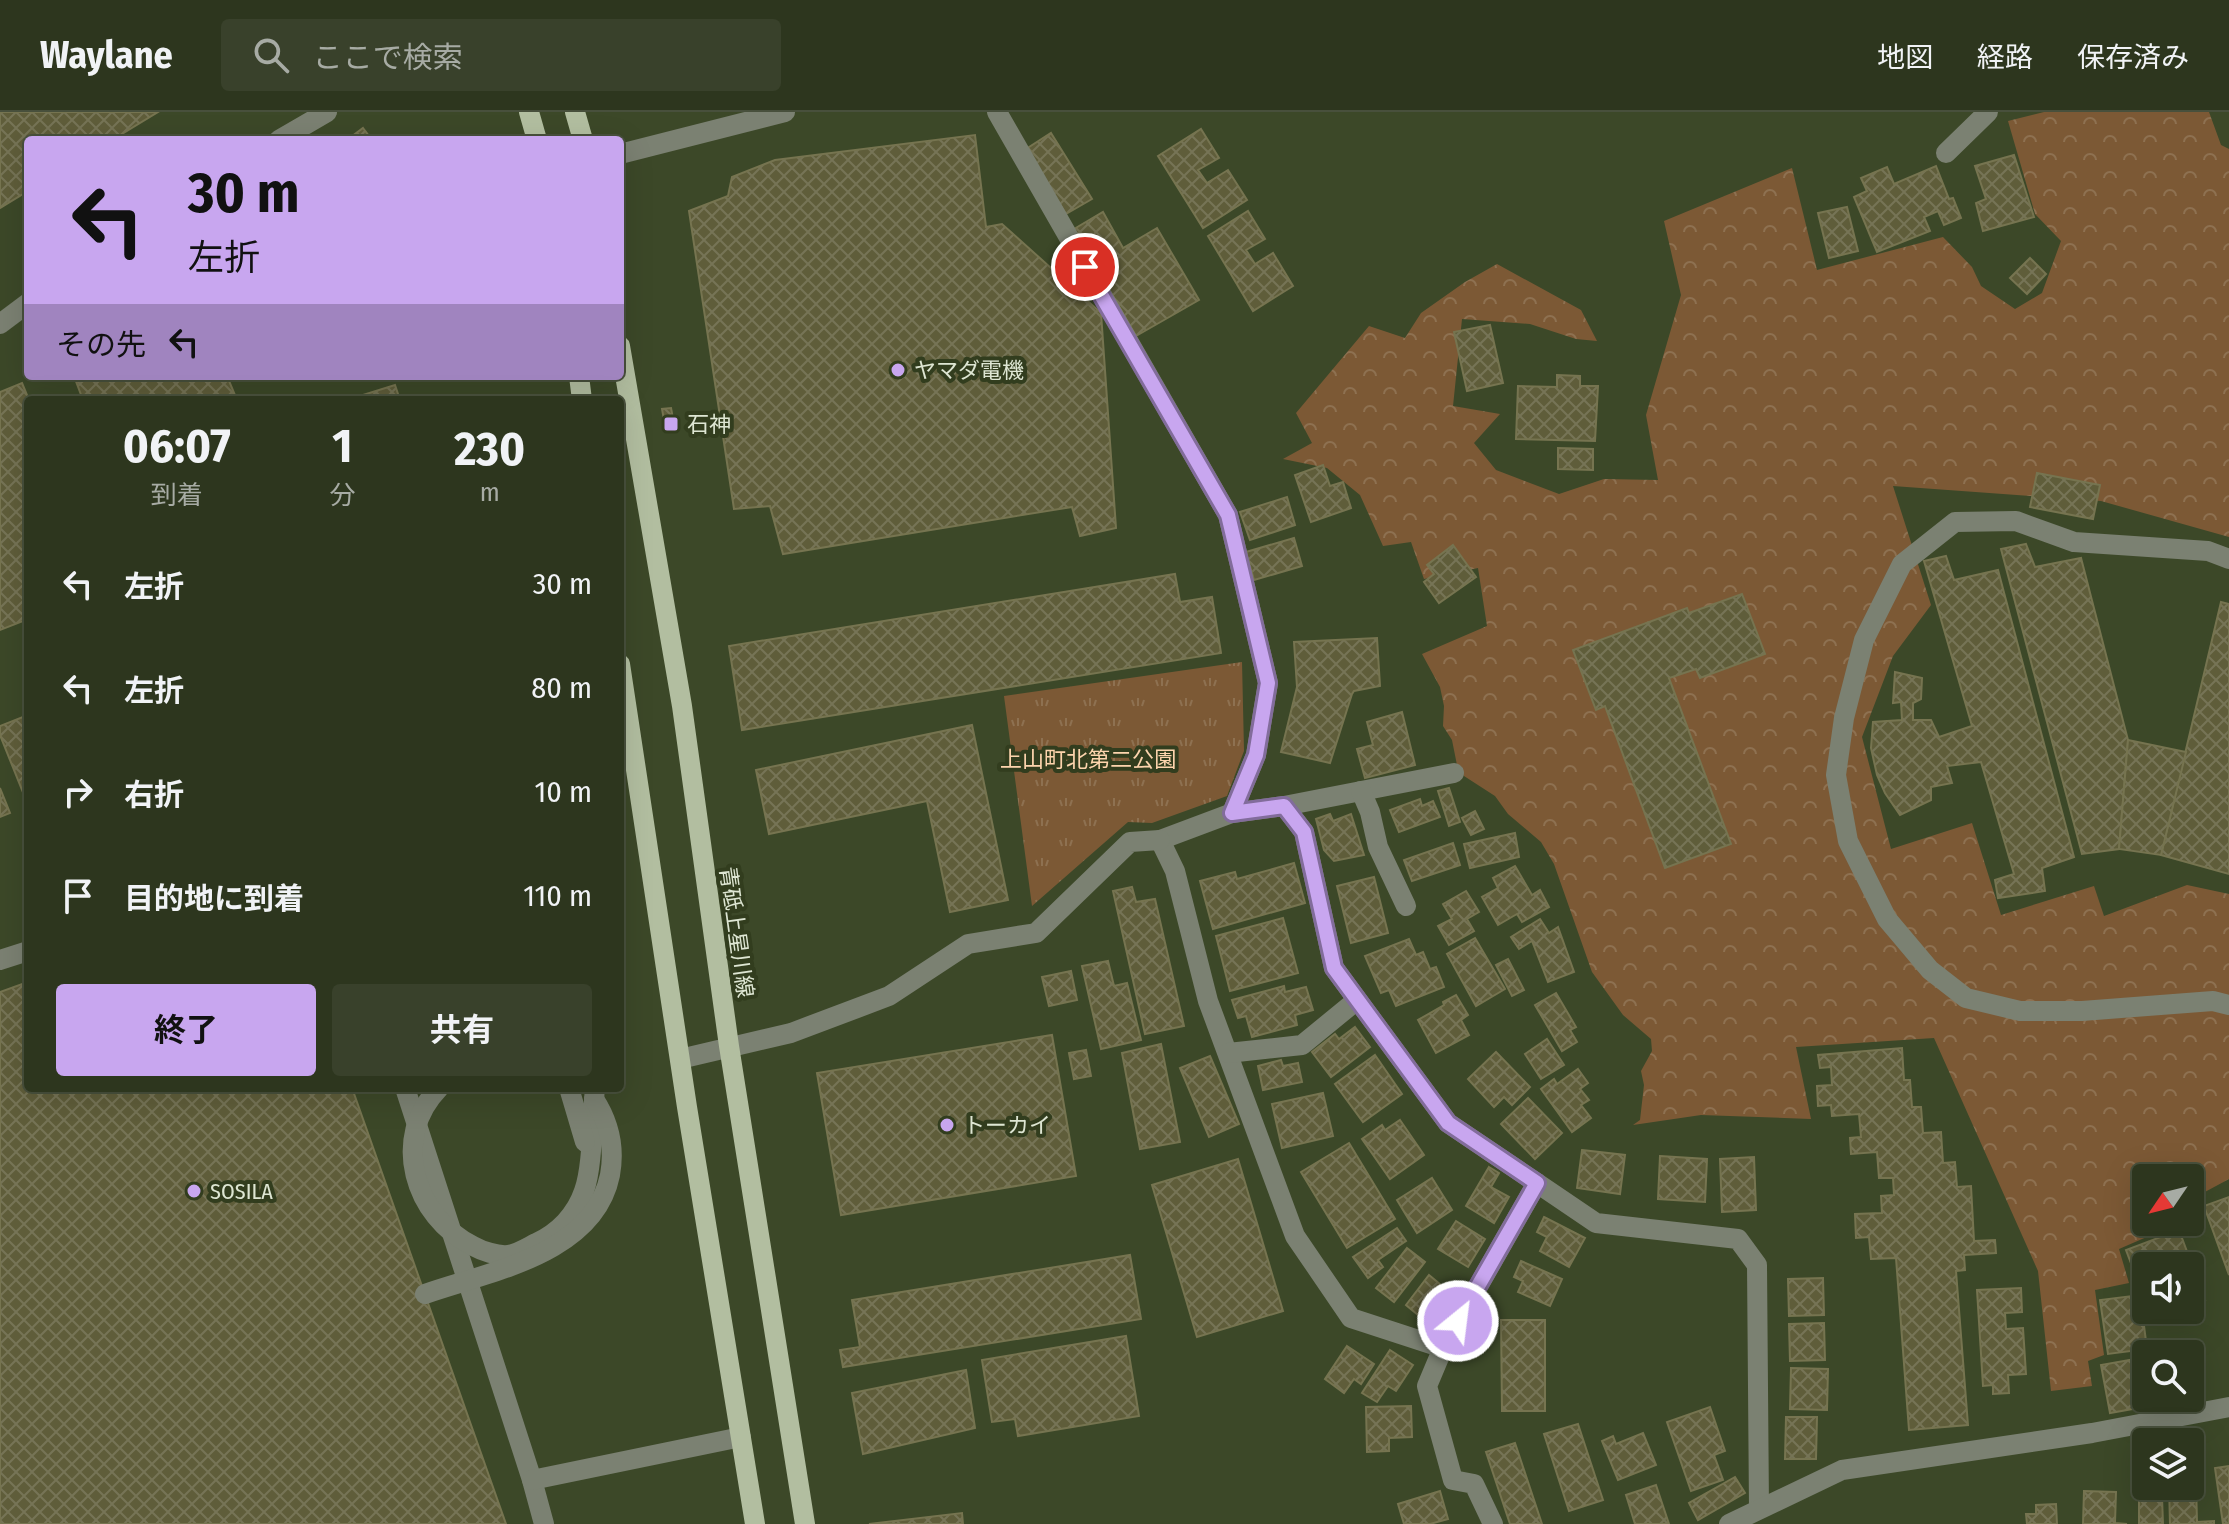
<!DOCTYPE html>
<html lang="ja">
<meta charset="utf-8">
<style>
:root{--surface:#2d361e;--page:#39412b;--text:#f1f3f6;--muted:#a7aba4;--line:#48503c;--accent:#c8a6ef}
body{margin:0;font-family:"Fira Sans Condensed","Noto Sans JP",sans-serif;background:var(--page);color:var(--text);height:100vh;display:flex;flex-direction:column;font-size:30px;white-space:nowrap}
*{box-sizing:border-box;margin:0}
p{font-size:26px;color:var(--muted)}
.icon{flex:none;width:44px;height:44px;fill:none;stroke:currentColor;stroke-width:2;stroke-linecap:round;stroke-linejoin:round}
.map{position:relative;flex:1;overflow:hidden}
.drawer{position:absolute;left:24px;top:284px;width:600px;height:696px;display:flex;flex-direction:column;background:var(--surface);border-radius:8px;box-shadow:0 8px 32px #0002,0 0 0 2px var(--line)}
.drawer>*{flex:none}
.top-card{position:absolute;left:24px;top:24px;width:600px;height:244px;border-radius:8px;box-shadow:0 8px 32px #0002,0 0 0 2px var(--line);background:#c8a6ef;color:#111;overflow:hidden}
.needle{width:52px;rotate:235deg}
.tools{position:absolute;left:2132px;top:1052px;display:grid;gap:16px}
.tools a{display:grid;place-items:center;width:72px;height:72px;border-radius:8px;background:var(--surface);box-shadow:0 8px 32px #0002,0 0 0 2px var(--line);font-size:40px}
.pin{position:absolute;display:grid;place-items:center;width:68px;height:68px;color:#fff;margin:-34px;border:4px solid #fff;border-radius:50%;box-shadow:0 2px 8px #0007}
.me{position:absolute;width:88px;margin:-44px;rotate:29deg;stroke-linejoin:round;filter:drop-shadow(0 0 6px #0008)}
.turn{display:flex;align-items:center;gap:28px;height:168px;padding:0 32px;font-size:36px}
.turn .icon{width:104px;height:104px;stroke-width:2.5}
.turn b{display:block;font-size:56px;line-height:68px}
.then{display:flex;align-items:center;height:76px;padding:0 32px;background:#0003;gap:16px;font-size:30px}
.eta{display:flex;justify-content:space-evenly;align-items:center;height:136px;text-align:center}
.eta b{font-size:48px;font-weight:700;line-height:56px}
.primary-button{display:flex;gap:16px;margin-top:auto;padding:16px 32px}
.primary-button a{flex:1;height:92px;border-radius:8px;background:var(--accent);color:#111;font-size:32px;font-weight:700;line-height:92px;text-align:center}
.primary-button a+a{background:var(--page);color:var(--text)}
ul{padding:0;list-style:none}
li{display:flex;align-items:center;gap:24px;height:104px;padding:0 32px}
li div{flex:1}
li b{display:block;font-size:30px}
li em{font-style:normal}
header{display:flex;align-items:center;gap:48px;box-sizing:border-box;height:112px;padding:0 40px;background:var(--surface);border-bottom:2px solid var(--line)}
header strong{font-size:38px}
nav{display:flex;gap:44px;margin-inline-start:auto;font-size:28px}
.search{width:560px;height:72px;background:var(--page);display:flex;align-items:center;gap:20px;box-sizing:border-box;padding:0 28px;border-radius:8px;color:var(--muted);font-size:30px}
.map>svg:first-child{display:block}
.grass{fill:url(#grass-tufts)}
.forest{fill:url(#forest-crowns)}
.building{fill:url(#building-cross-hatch);stroke:#767450;stroke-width:2}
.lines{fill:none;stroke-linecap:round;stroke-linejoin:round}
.minor{stroke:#7b8172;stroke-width:20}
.major{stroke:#b2bea0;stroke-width:20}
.route-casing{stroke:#826c9b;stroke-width:20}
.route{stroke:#c8a6ef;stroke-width:14}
.poi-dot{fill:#c8a6ef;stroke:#323d1e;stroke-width:3}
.labels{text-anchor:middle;stroke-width:8;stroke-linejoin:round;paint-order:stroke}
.poi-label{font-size:22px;fill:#dee6d3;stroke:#323d1e;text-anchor:start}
.park-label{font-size:22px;fill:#fdd4ad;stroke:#323d1e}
.street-label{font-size:22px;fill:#dee6d3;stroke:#323d1e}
</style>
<header>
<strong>Waylane</strong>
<div class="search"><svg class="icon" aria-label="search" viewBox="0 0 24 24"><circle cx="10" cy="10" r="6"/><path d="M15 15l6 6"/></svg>ここで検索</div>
<nav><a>地図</a><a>経路</a><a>保存済み</a></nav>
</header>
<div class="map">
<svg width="2229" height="1412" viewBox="0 0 2229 1412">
<defs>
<pattern id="grass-tufts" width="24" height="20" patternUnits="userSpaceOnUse" patternTransform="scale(2)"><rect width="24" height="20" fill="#7c5935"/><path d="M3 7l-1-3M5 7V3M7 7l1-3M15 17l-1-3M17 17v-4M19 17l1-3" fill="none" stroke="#8e7151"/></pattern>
<pattern id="forest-crowns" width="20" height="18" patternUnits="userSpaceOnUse" patternTransform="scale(2)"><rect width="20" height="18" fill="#7c5935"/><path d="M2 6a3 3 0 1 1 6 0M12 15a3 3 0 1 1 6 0" fill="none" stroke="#8e7151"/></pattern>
<pattern id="building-cross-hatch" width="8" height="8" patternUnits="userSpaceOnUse" patternTransform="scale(2)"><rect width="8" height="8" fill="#5f5d3a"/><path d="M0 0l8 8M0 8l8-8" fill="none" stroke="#767456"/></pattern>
</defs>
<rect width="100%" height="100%" fill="#3c4828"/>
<path class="grass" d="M1242,550L1244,639L1227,684L1152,711L1128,710L1032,794L1004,584Z"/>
<path class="forest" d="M2044,0H2209L2221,33L2229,37V425L2101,389L1893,374L1931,493L1893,544L1862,625L1891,737L1972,711L2001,803L2094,774L2104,804L2187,773L2229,782V1067L2190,1088V1066H2146V1110H2171L2172,1114L2119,1137L2129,1171L2095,1178L2104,1243L2088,1249L2092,1274L2051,1279L2038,1159L1934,926L1796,935L1811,1007L1701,1003L1633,1013L1640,1008L1644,973L1641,959L1652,939L1651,927L1623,903L1592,860L1554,752L1541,730L1508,702L1495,684L1464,664L1457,653L1452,628L1443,614L1444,594L1440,575L1422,542L1487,514L1478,456L1424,467L1411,430L1383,434L1360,383L1327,356L1283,347L1312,331L1296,301L1369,214L1405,226L1421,201L1465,170L1497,152L1581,198L1597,229L1576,227L1530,212L1462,207L1453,294L1500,302L1474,331L1496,358L1559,382L1604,367L1658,368L1646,303L1681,183L1664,109L1792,56L1817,158L1943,125L1972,155L1981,174L2015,197L2042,181L2061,129L2035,102L2008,9Z"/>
<g class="building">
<path d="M0,0H158L112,28H28V79L0,96Z"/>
<path d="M363,16L372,28H347Z"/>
<path d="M1201,17L1219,46L1198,58L1207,71L1228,58L1247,88L1203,116L1158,44Z"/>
<path d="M1051,21L1092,87L1066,102L1026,37Z"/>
<path d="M975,23L986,115L1002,112L1101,201L1116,416L1080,424L1072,395L783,442L770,394L734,397L689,99L728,84L732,65L775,48Z"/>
<path d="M2014,43L2034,105L1983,119L1976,91L1986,87L1975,54Z"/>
<path d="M1936,54L1949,87L1953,86L1961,106L1944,113L1938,99L1924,105L1930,119L1877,140L1854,85L1867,79L1861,66L1887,55L1894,72Z"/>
<path d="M1847,95L1858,139L1829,146L1818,101Z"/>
<path d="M1248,99L1265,127L1246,138L1255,152L1273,141L1293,174L1253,199L1208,124Z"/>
<path d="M1103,100L1123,136L1157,116L1199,188L1136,224L1074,117Z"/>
<path d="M2030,146L2046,162L2027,182L2010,166Z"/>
<path d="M1490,213L1503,271L1467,279L1454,220Z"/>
<path d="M1557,263L1580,264V274H1598L1595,329L1516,327L1518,274L1557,275Z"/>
<path d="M74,264H227L237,288H83Z"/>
<path d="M22,271L29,288L28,507L0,518V280Z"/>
<path d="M395,273L400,288H347Z"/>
<path d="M671,296L675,317L666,319L662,297Z"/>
<path d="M1558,336L1593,337V358L1558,357Z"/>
<path d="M1323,353L1330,374L1343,370L1351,396L1311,410L1295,363Z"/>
<path d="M2037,361L2100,373L2093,407L2030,395Z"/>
<path d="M1287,385L1295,413L1250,428L1240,400Z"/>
<path d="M1294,426L1302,454L1254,468L1246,440Z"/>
<path d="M2026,432L2035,455L2081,446L2128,628L2119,737L2082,742L2001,437Z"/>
<path d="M1453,433L1476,465L1439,491L1424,470L1434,462L1427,453Z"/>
<path d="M1946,444L1954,468L1998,458L2074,745L2042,756L2045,779L1998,786L1995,768L2014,762L1981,650L1947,654L1952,671L1931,675V688L1900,703L1885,681L1877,663L1871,636L1873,610L1902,608L1901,590L1893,591L1895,560L1922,566L1921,587L1913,591V608H1931L1939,625L1972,614L1924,449Z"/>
<path d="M1175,462L1180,490L1212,485L1221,541L742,618L729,534Z"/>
<path d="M1742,482L1765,542L1700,566L1696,557L1669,566L1731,732L1665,756L1605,594L1596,598L1573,538L1687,496L1689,501Z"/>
<path d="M2221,490L2229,492V762L2161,743Z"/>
<path d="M1377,526L1380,574L1354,579L1352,582L1330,651L1281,640L1297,575L1294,530Z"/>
<path d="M1402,600L1415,653L1365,666L1357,637L1373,633L1367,610Z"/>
<path d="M28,603V693L0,623V614Z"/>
<path d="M972,613L1008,788L950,800L927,689L769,722L756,658Z"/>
<path d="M2128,628L2186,640L2161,743L2119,737Z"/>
<path d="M0,676L10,701L0,705Z"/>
<path d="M1449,676L1460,710L1449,714L1438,679Z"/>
<path d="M1420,687L1422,694L1433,689L1440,705L1399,720L1390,698Z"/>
<path d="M1475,699L1484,717L1471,723L1462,706Z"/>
<path d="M1330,702L1333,709L1351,702L1364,743L1334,749L1324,738L1316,707Z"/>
<path d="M1515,721L1519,745L1470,756L1464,732Z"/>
<path d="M1453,731L1460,753L1412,769L1404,748Z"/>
<path d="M1294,751L1305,791L1213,817L1200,769L1235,760L1237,767Z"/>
<path d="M1515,754L1532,783L1540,778L1549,795L1522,810L1517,802L1498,813L1482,785L1498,776L1493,766Z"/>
<path d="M1374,765L1388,821L1351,831L1337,774Z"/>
<path d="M1132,775L1136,790L1155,787L1184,914L1145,922L1113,779Z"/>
<path d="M1466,779L1479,800L1467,807L1474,819L1449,833L1438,814L1452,807L1443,792Z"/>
<path d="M1283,806L1298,861L1230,879L1216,824Z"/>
<path d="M1540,807L1549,821L1558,815L1574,860L1548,870L1532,829L1519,837L1511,825Z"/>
<path d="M1475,826L1505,877L1476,894L1447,842Z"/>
<path d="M1409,827L1416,843L1423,840L1430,857L1436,855L1444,875L1396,894L1389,878L1381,881L1365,844Z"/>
<path d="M1508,847L1524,878L1512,884L1496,853Z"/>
<path d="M1108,849L1114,874L1127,871L1141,928L1101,937L1082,854Z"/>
<path d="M1071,859L1077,888L1049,894L1042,865Z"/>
<path d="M28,870V976H352L506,1412H0V880Z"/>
<path d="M1284,874L1285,880L1306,875L1313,898L1295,903L1297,913L1252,925L1246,904L1238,906L1232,888Z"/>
<path d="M1556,881L1576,915L1570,918L1577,930L1562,939L1535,893Z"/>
<path d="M1456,883L1468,903L1461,908L1469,923L1436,941L1418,908L1444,893L1443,890Z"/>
<path d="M1355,915L1370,935L1331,965L1312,940L1335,922L1339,927Z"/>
<path d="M1052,923L1076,1064L841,1103L817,961Z"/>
<path d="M1547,927L1564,953L1541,967L1525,942Z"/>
<path d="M1161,932L1180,1030L1140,1037L1122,941Z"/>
<path d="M1902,936L1904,968H1910L1912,995H1921L1923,1021L1941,1020L1943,1051L1955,1050L1957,1075L1971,1074L1974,1129L1995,1128L1996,1141L1964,1143L1965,1158L1956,1159L1968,1313L1909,1318L1896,1146L1871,1147L1869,1125L1856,1126L1855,1102L1882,1101L1881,1084L1894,1083L1893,1066H1879L1877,1040L1851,1042L1850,1026L1861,1025L1859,1002L1832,1004L1831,993L1818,994L1817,974L1832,973L1831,955L1820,956L1818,943Z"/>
<path d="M1086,938L1091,964L1074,967L1069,941Z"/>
<path d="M1496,940L1530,975L1512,993L1504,985L1494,995L1468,967Z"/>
<path d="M1375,943L1402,982L1363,1010L1335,972Z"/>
<path d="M1210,944L1239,1012L1209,1025L1180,956Z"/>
<path d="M1281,948L1283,954L1298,951L1302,970L1263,978L1258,954Z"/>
<path d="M1578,957L1588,971L1580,977L1589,988L1581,993L1591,1006L1572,1020L1541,977L1554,967L1557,972Z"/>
<path d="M1323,981L1333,1024L1282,1036L1272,992Z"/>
<path d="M1528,986L1562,1021L1535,1047L1501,1012Z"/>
<path d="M1400,1008L1424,1043L1390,1067L1362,1027L1382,1013L1385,1018Z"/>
<path d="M1349,1031L1395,1107L1347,1136L1301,1060Z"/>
<path d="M1582,1038L1625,1043L1620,1082L1577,1076Z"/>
<path d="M1660,1044L1707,1047L1705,1090L1658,1087Z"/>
<path d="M1754,1045L1756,1098L1722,1100L1720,1047Z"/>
<path d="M1238,1047L1283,1199L1197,1225L1152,1073Z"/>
<path d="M1489,1055L1499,1061L1491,1075L1509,1085L1494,1111L1466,1094Z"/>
<path d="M1432,1066L1452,1098L1417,1121L1397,1088Z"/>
<path d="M2229,1085V1163L2204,1094Z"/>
<path d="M1544,1105L1585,1126L1569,1155L1540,1139L1547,1125L1537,1120Z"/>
<path d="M1456,1109L1485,1127L1468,1155L1438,1137Z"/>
<path d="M1397,1116L1406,1129L1378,1148L1383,1155L1368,1166L1353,1145Z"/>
<path d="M2179,1118L2205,1188L2190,1193V1154H2146V1172L2140,1175L2126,1138Z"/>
<path d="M1407,1136L1425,1150L1394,1190L1376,1176Z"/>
<path d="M1130,1143L1141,1207L843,1255L840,1238L860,1235L852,1188Z"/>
<path d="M1521,1149L1562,1167L1550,1194L1518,1180L1523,1169L1514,1165Z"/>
<path d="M1429,1163L1447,1178L1438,1190L1443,1194L1429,1212L1406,1193Z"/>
<path d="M1823,1166L1824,1203L1789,1204L1788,1167Z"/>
<path d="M2021,1176L2022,1200L2005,1201L2006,1217L2023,1216L2026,1262L2008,1263L2009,1281L1993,1282V1273L1983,1274L1977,1178Z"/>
<path d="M2140,1183L2147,1237L2108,1242L2100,1188Z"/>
<path d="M1501,1208H1545V1299H1502Z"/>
<path d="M1824,1211L1825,1248L1790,1249L1789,1212Z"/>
<path d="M1126,1224L1139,1304L1018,1324L1015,1307L992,1310L982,1248Z"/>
<path d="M1347,1234L1374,1252L1361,1272L1354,1267L1344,1281L1325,1267Z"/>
<path d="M1390,1238L1413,1253L1396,1279L1388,1274L1377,1290L1362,1281Z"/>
<path d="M2141,1246L2146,1286H2149L2150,1294L2110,1301L2101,1253Z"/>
<path d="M1791,1256L1828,1257L1827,1298L1790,1297Z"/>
<path d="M966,1258L975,1316L863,1342L852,1281Z"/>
<path d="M1411,1294L1412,1325L1389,1326V1339L1367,1340L1366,1295Z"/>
<path d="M1710,1295L1725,1339L1714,1343L1723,1368L1691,1379L1667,1310Z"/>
<path d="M1786,1305H1817L1816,1347H1785Z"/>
<path d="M1578,1312L1603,1388L1569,1399L1544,1322Z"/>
<path d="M1643,1321L1656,1353L1618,1368L1602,1329L1613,1324L1616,1332Z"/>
<path d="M1515,1331L1542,1412H1510L1486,1340Z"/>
<path d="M2229,1354V1412H2223L2215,1356Z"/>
<path d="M1735,1365L1745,1381L1698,1408L1689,1391Z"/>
<path d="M2190,1370H2196L2197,1410L2214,1409V1412H2170L2169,1374H2190Z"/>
<path d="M1656,1373L1669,1412H1635L1626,1383Z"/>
<path d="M1440,1379L1448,1407L1430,1412H1404L1398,1392Z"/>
<path d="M2084,1379L2116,1380L2115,1411L2127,1412H2083Z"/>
<path d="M2139,1385H2162L2163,1412H2139Z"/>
<path d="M2056,1392L2057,1412H2027L2026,1402H2036V1393Z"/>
<path d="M962,1401L963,1412H869Z"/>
</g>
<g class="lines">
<g class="minor">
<path d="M997,0L1228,403L1268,571L1256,643L1232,701L1160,728L1175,759L1208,889L1295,1124L1351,1206L1443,1236"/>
<path d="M279,28L327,0"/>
<path d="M1946,41L1988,0"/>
<path d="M620,42L785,0"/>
<path d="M0,212L28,191"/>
<path d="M2229,447L2208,439L2074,430L2016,409L1955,410L1902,452L1864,528L1844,606L1836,663L1848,729L1887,807L1930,858L1966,886L2020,899H2082L2213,889L2229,893"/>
<path d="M1454,661L1284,694L1304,720L1334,856L1448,1011L1537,1071L1443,1236L1427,1274L1453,1368L1474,1372L1493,1412"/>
<path d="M1361,679L1370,700L1378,735L1406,794"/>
<path d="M1232,701L1284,694"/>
<path d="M0,848L28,839"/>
<path d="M1228,941L1302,933L1357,888"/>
<path d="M680,947L791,921L889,884L968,832L1036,821L1130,730L1160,728"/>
<path d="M405,976L532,1368L544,1412"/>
<path d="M439,976C390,1026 414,1105 473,1134C482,1139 497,1144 508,1143C517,1142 528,1135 536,1131C558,1121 576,1103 584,1079C593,1054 592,1005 595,976"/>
<path d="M569,976L585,1030"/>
<path d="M1537,1071L1596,1111L1738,1127L1757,1153L1759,1397"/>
<path d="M425,1182C491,1159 594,1142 610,1063C615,1036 609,1010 594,987"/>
<path d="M532,1368L741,1325"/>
<path d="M1729,1412L1842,1358L2092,1321L2229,1295"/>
</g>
<g class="major">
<path d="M529,0L537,28"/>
<path d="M575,0L583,28"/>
<path d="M620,234L682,594L729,934L805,1412"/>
<path d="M579,264L582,288"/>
<path d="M620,552L687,995L755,1412"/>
</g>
</g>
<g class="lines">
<defs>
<path id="route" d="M1085,155L1228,403L1268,571L1256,643L1232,701L1284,694L1304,720L1334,856L1448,1011L1537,1071L1458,1209"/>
</defs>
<use href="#route" class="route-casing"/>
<use href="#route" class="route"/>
</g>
<g class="poi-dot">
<circle cx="898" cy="258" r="8"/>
<rect x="663" y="304" width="16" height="16" rx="4"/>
<circle cx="947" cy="1013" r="8"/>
<circle cx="194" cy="1079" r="8"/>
</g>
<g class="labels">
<g class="poi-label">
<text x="914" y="266">ヤマダ電機</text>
<text x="687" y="320">石神</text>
<text x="963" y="1021">トーカイ</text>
<text x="210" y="1087">SOSILA</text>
</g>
<g class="park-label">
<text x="1088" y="655">上山町北第二公園</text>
</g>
<g class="street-label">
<text transform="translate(737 820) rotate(82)" y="8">青砥上星川線</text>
</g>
</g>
</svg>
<div class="tools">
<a><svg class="needle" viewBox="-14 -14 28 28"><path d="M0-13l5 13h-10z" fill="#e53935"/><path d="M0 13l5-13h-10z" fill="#a7aba4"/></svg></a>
<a><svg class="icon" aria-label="sound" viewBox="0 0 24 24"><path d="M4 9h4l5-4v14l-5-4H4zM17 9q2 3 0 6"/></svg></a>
<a><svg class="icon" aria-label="search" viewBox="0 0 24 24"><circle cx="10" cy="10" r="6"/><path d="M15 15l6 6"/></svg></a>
<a><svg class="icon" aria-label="layers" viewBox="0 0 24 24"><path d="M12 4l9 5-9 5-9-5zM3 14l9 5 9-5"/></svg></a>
</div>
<div class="pin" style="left:1085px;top:155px;background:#d93025"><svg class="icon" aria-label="arrive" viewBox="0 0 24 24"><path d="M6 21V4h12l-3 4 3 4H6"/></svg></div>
<svg class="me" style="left:1458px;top:1209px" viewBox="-20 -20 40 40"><circle r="17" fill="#c8a6ef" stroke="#fff" stroke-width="3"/><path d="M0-11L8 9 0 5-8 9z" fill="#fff"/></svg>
<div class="top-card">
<div class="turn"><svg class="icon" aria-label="left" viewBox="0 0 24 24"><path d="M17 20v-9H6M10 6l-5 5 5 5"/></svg><div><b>30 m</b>左折</div></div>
<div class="then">その先<svg class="icon" aria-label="left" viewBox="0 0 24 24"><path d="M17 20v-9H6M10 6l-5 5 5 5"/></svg></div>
</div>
<section class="drawer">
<div class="eta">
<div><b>06:07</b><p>到着</p></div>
<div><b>1</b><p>分</p></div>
<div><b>230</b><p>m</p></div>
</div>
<ul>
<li><svg class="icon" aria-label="left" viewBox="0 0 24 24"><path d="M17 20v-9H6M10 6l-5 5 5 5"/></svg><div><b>左折</b></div><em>30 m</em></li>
<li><svg class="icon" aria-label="left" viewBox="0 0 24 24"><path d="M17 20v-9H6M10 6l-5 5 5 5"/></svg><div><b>左折</b></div><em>80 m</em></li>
<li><svg class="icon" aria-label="right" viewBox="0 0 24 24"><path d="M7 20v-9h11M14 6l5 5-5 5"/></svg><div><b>右折</b></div><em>10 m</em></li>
<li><svg class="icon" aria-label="arrive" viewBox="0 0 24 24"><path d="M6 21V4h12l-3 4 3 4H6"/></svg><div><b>目的地に到着</b></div><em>110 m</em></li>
</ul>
<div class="primary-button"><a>終了</a><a>共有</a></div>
</section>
</div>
